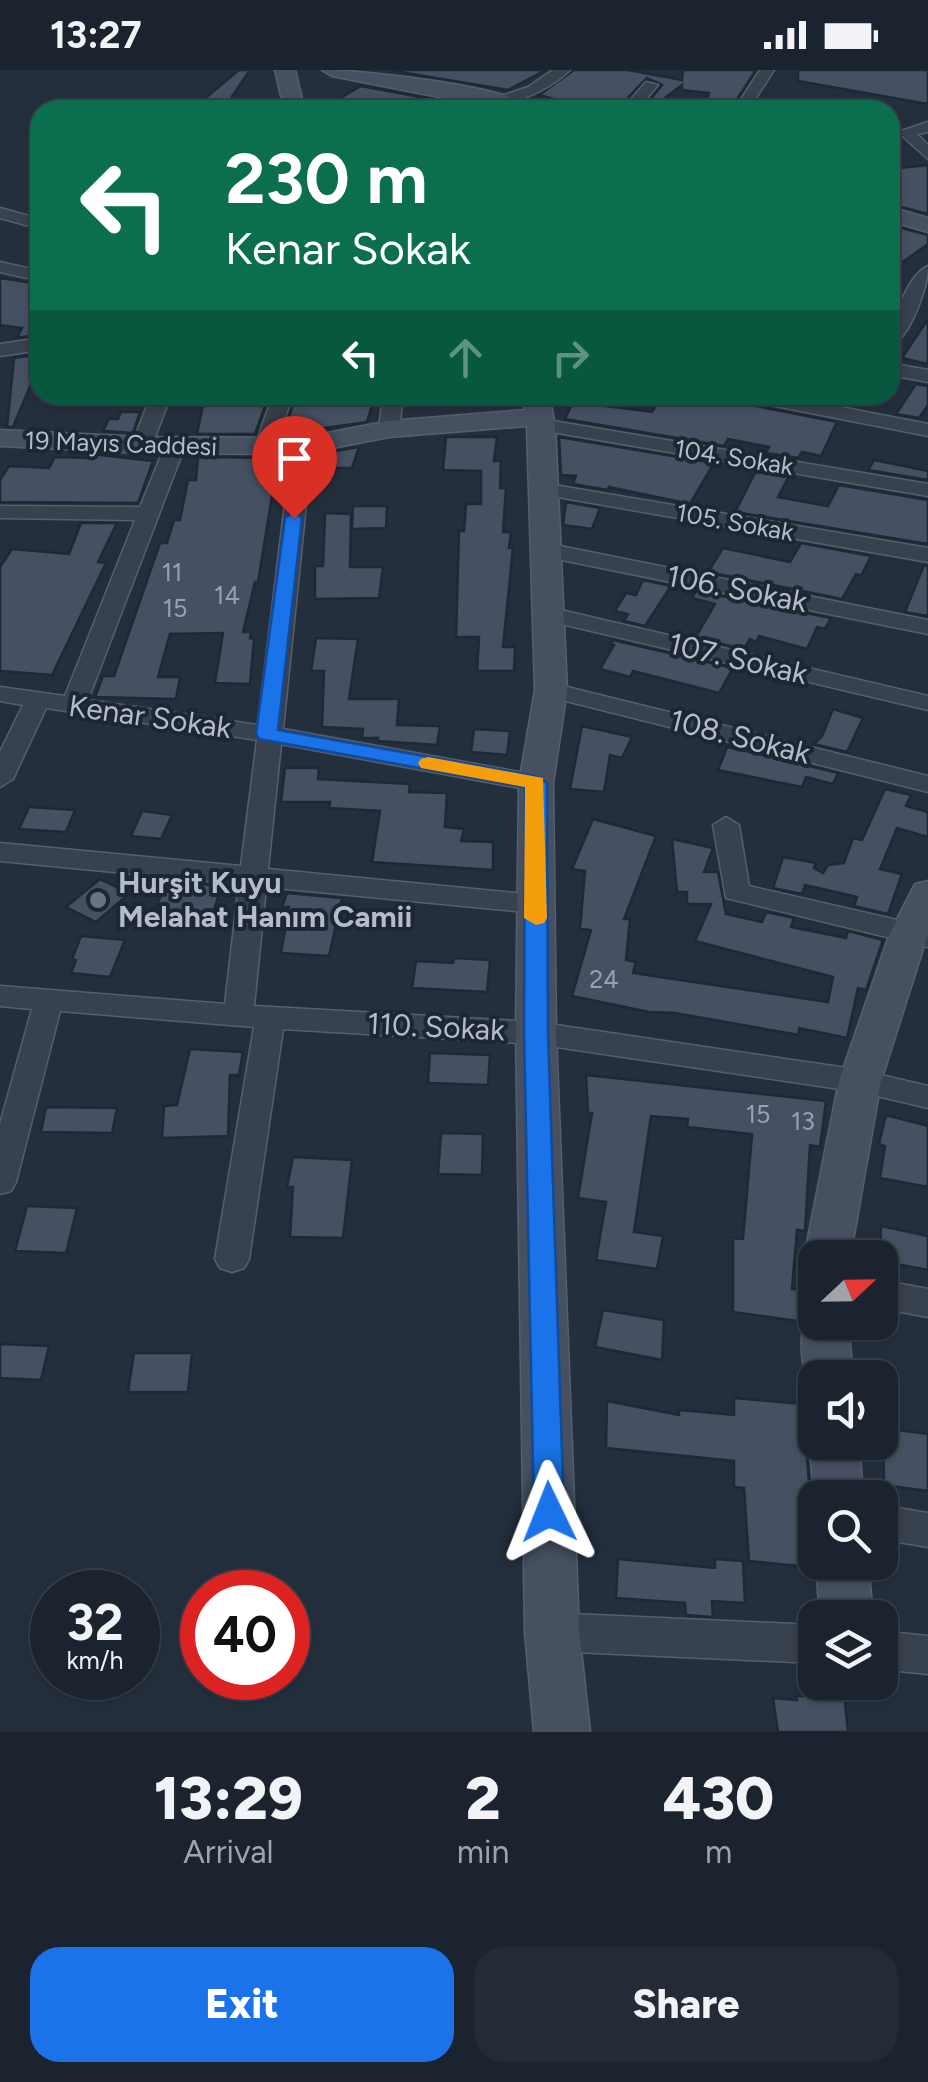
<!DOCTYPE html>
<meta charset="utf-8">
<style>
:root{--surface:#1b232e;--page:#242b36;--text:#f1f3f6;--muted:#a0a4aa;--line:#39404a;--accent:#1a73e8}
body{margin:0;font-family:Figtree,sans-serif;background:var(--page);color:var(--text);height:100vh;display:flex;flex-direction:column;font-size:38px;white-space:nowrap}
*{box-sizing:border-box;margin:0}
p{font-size:32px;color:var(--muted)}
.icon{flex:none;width:55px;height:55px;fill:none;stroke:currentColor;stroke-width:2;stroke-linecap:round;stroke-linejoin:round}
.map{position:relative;height:1662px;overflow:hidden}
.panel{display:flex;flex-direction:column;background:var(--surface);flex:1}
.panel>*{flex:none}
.top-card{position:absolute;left:30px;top:30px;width:870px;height:305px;border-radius:30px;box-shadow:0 2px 8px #0004,0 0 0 2px var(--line);background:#0b6e4f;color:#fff;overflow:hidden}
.needle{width:65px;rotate:68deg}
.controls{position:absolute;left:798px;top:1170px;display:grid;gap:20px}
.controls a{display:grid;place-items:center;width:100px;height:100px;border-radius:20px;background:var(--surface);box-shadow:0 2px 8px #0004,0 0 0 2px var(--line);font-size:50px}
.speed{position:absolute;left:30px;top:1500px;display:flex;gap:20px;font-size:50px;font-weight:700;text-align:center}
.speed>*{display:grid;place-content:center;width:130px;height:130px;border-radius:50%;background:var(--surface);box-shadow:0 2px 8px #0004,0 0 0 2px var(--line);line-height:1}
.speed small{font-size:25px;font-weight:400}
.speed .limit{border:15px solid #d22;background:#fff;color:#111}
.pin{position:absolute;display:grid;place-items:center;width:85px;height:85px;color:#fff;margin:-102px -42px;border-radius:50% 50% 50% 0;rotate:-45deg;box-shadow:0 0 10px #0007}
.pin .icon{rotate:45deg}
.me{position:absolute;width:110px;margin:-55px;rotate:358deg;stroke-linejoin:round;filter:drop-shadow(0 0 8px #0008)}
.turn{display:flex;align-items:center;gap:35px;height:210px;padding:0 30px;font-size:45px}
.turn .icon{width:130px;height:130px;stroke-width:2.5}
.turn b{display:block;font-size:70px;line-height:85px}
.lanes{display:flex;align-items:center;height:95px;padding:0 30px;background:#0003;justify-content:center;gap:50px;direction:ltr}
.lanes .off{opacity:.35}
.eta{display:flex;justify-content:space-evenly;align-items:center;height:170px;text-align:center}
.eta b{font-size:60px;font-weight:800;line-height:70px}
.action{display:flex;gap:20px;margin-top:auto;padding:20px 30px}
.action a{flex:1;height:115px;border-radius:30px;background:var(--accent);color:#fff;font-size:40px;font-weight:800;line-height:115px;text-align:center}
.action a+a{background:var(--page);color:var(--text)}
.status{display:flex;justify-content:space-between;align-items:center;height:70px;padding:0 50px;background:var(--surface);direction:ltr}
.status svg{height:28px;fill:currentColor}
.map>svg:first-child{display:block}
.building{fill:#455162;stroke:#1f2835;stroke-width:2.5}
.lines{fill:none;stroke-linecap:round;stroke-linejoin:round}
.street-casing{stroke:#565f6c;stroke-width:3}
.secondary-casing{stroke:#565f6c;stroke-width:3}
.street{fill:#38414e;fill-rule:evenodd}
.secondary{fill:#465061;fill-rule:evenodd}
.route{fill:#1a73e8;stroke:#114b97;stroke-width:2.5}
.slow{fill:#f59e0b}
.worship-dot{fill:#6b7280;stroke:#1d2633;stroke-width:4}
.labels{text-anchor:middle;stroke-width:8;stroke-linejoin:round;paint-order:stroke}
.far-street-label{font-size:25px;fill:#b4bcc9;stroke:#1d2633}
.number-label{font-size:25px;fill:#98a1af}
.street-label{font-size:30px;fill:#b4bcc9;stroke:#1d2633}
.poi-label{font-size:30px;font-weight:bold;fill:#b4bcc9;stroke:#1d2633;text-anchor:start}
</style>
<div class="status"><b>13:27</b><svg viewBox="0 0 49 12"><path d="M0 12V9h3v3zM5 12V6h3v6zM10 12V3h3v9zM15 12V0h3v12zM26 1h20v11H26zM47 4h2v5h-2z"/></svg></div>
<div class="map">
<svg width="928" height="1662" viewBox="0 0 928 1662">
<rect width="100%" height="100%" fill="#242f3e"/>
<g class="building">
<path d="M239,0H250L223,40H191Z"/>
<path d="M388,0H546L508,20Z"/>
<path d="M574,0H628L682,10L683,0H756L730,40H703L709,23L682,20V15L653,37L645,36L662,15L647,8L616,40H594L539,25Z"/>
<path d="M798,0H928V34L798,11Z"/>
<path d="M361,16L436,30L420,40H382L337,30Z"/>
<path d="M928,95V144L890,134V99Z"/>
<path d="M890,155L928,165V174L890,201Z"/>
<path d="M0,208L40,214V264L17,268L22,258L0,255Z"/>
<path d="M928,249V294L902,288Z"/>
<path d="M40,284V314H31L13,357H7L14,288Z"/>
<path d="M916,314L928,316V335L919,348L896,344Z"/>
<path d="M205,325H269L255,364H197Z"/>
<path d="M296,325H350L348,330L373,332L367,352L283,364Z"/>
<path d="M576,325H602L598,335L652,342L662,325H701L837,352L821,386L802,382L798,388L766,383L769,377L728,369L724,376L565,349Z"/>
<path d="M121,342H140L133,363L103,361L109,349H118Z"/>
<path d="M446,367H497L494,391H501L500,418H506L503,462H511L509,478H513L503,577H515L514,601H477L479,567H456L459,461H464L466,434H481V401L443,400Z"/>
<path d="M559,367L714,393L690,434L609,417L608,420L573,414L576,406L561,405Z"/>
<path d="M359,377L352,398H327L330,382Z"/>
<path d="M92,384L153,391L138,433L0,432V410L9,396L49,398L55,387L90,388Z"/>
<path d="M198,387L284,388L281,414H274L258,512H255L243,562H251L250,568L254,569L250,614L215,613L223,563L170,564L158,607H180L176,629L95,627L103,606H114L160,473H167L174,450H180L188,410H196Z"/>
<path d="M874,390L928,401V410L868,400Z"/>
<path d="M756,401L789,406L778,427L828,436L839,415L928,430V474L735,442Z"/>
<path d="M566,432L600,438L592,459L563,455Z"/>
<path d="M353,436H387L386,458L352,459Z"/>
<path d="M325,443L351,444L350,497H383L379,528L315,529V496H323Z"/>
<path d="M81,453H117L98,492L106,493L52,605L0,601V497L12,479L69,484Z"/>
<path d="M801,473L871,486L861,506L856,504L842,529L708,502L723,478L790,492Z"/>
<path d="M924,495L928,496V546L905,542Z"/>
<path d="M643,510L671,516L645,556L624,551L628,544L615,541L626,523L636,525Z"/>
<path d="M696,521L831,548L825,559L817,557L807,579L759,566L756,572L750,569L744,579L695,568L715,534L692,528Z"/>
<path d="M316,568L358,569L349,629H399L397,655L440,656L437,675L377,671L378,668H362L363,659L322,657L324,601H311Z"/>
<path d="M613,570L733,598L719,623L633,601L630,607L600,599L614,575L610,574Z"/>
<path d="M833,639L863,648L847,682L814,674L822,666Z"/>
<path d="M582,656L632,667L622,688L610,685L604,722L570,719Z"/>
<path d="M474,659L510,661L507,685L471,682Z"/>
<path d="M727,677L760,684L838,703L833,714L806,707L802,717L718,700Z"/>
<path d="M285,698H319L318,709L410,714L409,722L447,723L445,757L464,759L461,771L493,772V800L372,792L380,741L329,738L330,732H281Z"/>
<path d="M885,719L911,725L906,736L928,742V767L897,758L880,799L902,804L888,844L854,836L857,827L805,815L802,824L773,818L783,787L816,793L814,798L823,803L828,795L844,793L853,768L862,770Z"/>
<path d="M29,737L75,740L66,762L19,759Z"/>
<path d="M142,741L172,745L161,769L131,766Z"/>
<path d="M593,749L656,766L624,849H630L626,890L636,892L633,903L828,932L833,907L695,871L711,834H687V822H677L672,769L713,778L704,802H718L726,844L762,852L766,842L794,848L791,857L846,868L848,861L883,870L866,920L858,918L847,968L799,958V965L675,943L649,942L572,926L591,860L580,859L585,801L572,799Z"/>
<path d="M100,809L130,823L96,852L66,837Z"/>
<path d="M166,811L222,816L209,854L152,849Z"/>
<path d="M287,823L342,828L329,886L281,883L289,837H282Z"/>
<path d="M81,866L125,870L110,907L71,903L76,890L72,889Z"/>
<path d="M454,888L490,890L487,922L412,918L416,891L453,893Z"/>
<path d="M190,979L243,982L239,1005H230L228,1066L162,1068L164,1036L177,1035Z"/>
<path d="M430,983L490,985L488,1015L428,1013Z"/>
<path d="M586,1005L826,1031L820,1077L810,1075L805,1161L797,1160L792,1219H798V1251L733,1242V1168L743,1169L752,1064L687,1057L688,1049L651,1046L634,1162L663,1166L657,1199L596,1190L606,1132L578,1128L592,1043H588Z"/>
<path d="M46,1037L117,1038L112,1063L41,1062Z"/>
<path d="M886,1045L928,1056V1117L880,1108L885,1076L879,1074Z"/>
<path d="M441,1063L483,1064L482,1105L438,1104Z"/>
<path d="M293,1087L352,1090L343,1168L290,1167L293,1117H287Z"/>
<path d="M27,1136L77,1138L66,1183L15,1181Z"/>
<path d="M881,1156L928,1166V1200L880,1191Z"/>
<path d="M603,1240L664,1250L662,1290L595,1277Z"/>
<path d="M0,1274L49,1276L41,1310L0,1308Z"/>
<path d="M134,1283H192L188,1322H128Z"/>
<path d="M734,1328L803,1334L812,1453H815V1486L807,1485L809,1497L749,1491L744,1418L734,1417V1391L606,1378L607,1331L679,1345V1340L734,1345Z"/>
<path d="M883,1358L928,1364V1421L884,1415Z"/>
<path d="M618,1489L715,1498V1489L743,1491L745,1533L712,1531L713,1547L686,1545L685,1533L616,1528Z"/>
<path d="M813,1620L844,1623L848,1662H778L773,1628L797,1630L796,1626H812Z"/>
</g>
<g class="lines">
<defs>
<g id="street">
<path d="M553,0H570C542,27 497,40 459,40L528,17Z"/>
<path d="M760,0H774L748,40H734Z"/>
<path d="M646,12L658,15L637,40H622Z"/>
<path d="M928,52V62L917,64L928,75V89L898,62Z"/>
<path d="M0,138L40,149V159L0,148Z"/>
<path d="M0,192L40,201V211L0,202Z"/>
<path d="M928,196C928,217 910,268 890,277C890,255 907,205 928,196Z"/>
<path d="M40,268V280L0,286V274Z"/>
<path d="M890,293L928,300V312L890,305Z"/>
<path d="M151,325H171L152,375L142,381L132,375Z"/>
<path d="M273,325H293L275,376L265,382L255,376Z"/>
<path d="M383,325H403L399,359L389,365L379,359Z"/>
<path d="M739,325H779L928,354V366L749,331Z"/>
<path d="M541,349L928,414V426L534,359V351Z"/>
<path d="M175,370L185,376L88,630L258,655L292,376L302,370L312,376L283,659L536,705L549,713L536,721L281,674L268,799L536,825L546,827L550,834L546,841L536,843L266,817L254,936L536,952L860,1000L928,1016V1038L860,1022L536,974L283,959L249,1189L244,1198L232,1202L220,1198L215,1189L254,957L60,941L16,1112L11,1121L0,1124V1054L32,939L0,936V916L225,934L239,814L0,791V773L241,796L257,670L46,638L13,709L0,717V682L23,635L0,631V617L65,626L135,450L0,448V436L140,437L165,376Z"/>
<path d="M542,413L928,478V492L535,423L532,419Z"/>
<path d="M545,473L928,550V564L537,485L534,480Z"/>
<path d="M548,537L928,626V640L540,549L537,544L540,539Z"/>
<path d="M551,613L928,706V722L542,625L539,620L542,615Z"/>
<path d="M726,747L739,755L749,816L928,857V877L726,828L713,755Z"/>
<path d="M880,1210L928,1219V1247L880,1238Z"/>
<path d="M880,1435L928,1443V1477L880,1469Z"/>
<path d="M552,1543L815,1555V1593L552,1581L538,1575L532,1562L538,1549Z"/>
<path d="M880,1561L928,1566V1604L880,1599Z"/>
</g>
<g id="secondary">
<path d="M275,0H295L302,29L311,40H290L282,30Z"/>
<path d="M322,0C362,0 511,16 537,40H506L332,6Z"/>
<path d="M890,137L928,148V162L890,151Z"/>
<path d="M523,325H549L555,355L567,620L553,713L556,963L579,1562L590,1662H534L525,1562L516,963L519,713L535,620L527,356L389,367L302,384L142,383L0,376V360L142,367L302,368L389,351L525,340Z"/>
<path d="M928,811V863L881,1011L850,1188H815V1202L804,1188L839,1011L890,863L915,814Z"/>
<path d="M815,1236V1252H848L853,1308H815V1323C799,1305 798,1260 809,1238Z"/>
<path d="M815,1360V1372H859L863,1428H815V1433L809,1372Z"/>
<path d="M816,1492H868L873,1548H820Z"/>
</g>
</defs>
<use href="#street" class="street-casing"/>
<use href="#secondary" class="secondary-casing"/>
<use href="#street" class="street"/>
<use href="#secondary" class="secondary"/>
</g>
<path class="route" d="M294,442L302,448L278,660L536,706L547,713L548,963L564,1442L560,1452L549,1456L538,1452L534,1442L524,963L525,717L259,669L256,664L285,448Z"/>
<path class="slow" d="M428,687L543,708L547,848L544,853L536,855L524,848L525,717L421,698L418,693L421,689Z"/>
<circle class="worship-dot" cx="98" cy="830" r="10"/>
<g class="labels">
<g class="far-street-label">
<text transform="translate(121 373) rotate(2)" y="9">19 Mayıs Caddesi</text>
<text transform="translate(734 387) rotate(9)" y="9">104. Sokak</text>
<text transform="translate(735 452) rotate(10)" y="9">105. Sokak</text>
</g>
<g class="number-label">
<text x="172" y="511">11</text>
<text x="227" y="534">14</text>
<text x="175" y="547">15</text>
<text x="604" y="918">24</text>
<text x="758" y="1053">15</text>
<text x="803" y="1060">13</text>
</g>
<g class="street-label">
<text transform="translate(737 519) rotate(11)" y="10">106. Sokak</text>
<text transform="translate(738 589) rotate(13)" y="10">107. Sokak</text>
<text transform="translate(150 647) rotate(8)" y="10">Kenar Sokak</text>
<text transform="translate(740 667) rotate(14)" y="10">108. Sokak</text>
<text transform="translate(436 957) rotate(3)" y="10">110. Sokak</text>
</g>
<g class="poi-label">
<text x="118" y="823">Hurşit Kuyu<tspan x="118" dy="34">Melahat Hanım Camii</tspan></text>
</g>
</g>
</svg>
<div class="controls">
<a><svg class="needle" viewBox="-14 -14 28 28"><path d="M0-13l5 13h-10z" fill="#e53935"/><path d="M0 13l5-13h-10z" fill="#a0a4aa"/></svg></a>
<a><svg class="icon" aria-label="sound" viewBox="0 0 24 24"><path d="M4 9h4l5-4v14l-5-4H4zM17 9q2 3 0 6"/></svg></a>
<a><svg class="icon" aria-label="search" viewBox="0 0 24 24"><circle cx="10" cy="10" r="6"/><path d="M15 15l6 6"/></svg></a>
<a><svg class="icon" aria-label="layers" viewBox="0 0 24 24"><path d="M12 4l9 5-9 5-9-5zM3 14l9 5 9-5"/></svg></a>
</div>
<div class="speed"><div>32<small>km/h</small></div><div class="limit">40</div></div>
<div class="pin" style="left:294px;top:448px;background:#d93025"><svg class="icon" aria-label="arrive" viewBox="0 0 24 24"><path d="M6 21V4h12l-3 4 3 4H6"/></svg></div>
<svg class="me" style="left:549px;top:1442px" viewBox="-20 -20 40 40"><path d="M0-17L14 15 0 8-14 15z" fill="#1a73e8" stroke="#fff" stroke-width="4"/></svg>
<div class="top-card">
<div class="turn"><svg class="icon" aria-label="left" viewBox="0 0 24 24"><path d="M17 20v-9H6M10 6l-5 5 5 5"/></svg><div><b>230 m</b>Kenar Sokak</div></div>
<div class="lanes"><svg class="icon" aria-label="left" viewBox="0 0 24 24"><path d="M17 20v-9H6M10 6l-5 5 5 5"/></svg><svg class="icon off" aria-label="ahead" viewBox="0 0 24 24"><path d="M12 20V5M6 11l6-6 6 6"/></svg><svg class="icon off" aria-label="right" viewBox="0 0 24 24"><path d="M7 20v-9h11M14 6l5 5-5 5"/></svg></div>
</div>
</div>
<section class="panel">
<div class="eta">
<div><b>13:29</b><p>Arrival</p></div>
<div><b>2</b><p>min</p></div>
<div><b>430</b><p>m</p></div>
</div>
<div class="action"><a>Exit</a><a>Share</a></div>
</section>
